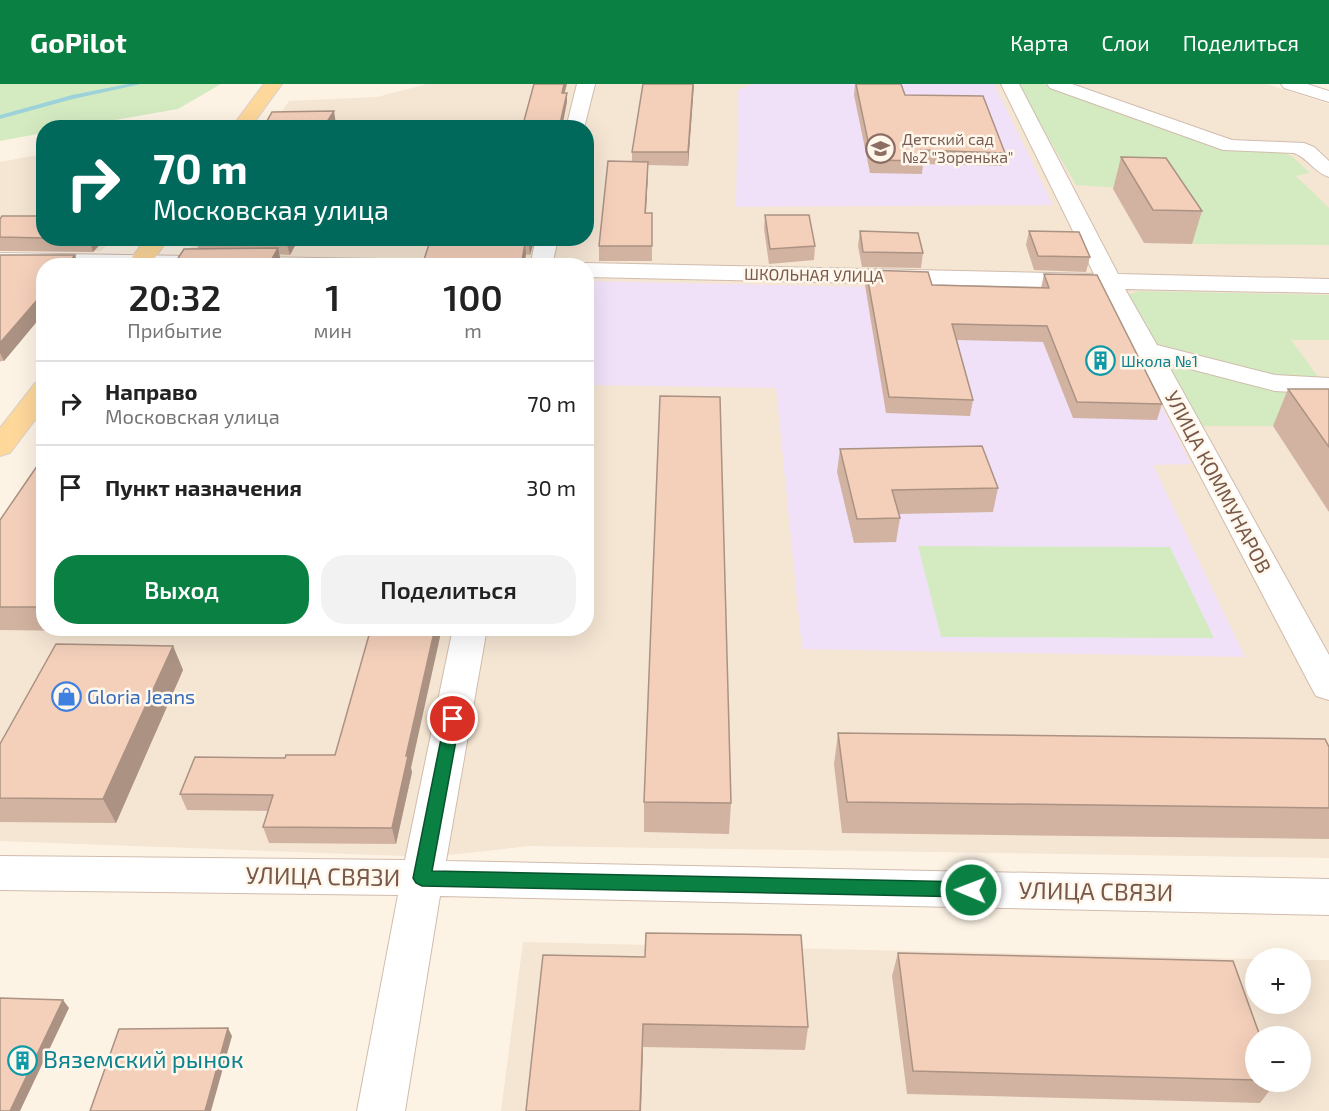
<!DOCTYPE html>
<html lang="ru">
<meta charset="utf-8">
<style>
:root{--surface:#fff;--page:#f2f2f2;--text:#222;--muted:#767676;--line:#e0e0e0;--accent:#0b8043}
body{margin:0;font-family:"Exo 2",sans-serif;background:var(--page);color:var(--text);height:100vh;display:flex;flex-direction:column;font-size:22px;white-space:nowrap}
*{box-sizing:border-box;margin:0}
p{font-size:20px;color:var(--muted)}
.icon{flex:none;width:33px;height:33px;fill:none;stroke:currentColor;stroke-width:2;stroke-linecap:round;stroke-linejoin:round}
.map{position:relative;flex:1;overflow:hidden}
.sheet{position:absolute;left:36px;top:174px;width:558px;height:378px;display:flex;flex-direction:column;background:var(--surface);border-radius:24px;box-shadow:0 6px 24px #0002}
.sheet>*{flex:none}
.banner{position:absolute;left:36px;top:36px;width:558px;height:126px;border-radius:24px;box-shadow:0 6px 24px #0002;background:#00695c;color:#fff;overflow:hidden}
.fabs{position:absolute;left:1245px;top:864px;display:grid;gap:12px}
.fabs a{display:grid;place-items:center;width:66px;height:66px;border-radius:50%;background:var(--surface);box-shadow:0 6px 24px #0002;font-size:30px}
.pin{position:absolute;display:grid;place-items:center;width:51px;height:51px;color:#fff;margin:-26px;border:3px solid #fff;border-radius:50%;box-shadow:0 2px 6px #0007}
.me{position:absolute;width:66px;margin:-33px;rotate:271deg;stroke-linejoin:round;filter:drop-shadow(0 0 4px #0008)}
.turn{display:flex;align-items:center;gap:21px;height:126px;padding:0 18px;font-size:27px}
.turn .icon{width:78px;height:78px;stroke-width:2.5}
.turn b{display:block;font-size:42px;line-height:51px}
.eta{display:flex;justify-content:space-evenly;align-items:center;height:102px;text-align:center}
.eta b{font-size:36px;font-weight:600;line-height:42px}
.primary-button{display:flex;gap:12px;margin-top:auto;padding:12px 18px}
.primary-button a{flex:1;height:69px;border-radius:24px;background:var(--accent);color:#fff;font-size:24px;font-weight:600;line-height:69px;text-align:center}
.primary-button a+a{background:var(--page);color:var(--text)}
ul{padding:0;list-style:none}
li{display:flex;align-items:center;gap:18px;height:84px;padding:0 18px;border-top:2px solid var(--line)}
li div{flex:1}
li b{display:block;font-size:22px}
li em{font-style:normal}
header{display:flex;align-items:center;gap:36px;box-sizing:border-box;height:84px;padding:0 30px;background:var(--accent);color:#fff}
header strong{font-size:28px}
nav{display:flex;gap:33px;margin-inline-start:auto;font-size:21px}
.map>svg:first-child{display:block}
.residential{fill:#f5e5d3;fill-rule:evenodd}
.education{fill:#f0e1f9}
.green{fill:#d4ebc2}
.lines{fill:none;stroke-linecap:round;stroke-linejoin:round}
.stream{fill:#9ed2da;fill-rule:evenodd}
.minor-casing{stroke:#d1bcad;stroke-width:2}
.major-casing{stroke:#d9d0cc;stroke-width:2}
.minor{fill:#fff;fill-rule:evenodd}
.major{fill:#fed79b;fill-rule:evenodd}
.wall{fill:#d2b3a1}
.shaded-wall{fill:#ab9283}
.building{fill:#f4d0bb;stroke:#ab9283;stroke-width:1.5}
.route{fill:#0b8043;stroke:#07532c;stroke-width:1.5}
.labels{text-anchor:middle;stroke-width:5;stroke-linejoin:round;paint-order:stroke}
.far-education-label{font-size:16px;fill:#785e54;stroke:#fff7ec;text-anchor:start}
.far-street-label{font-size:16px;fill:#775849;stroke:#fff7ec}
.far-culture-label{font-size:16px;fill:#0d838f;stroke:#fff7ec;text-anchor:start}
.street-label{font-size:20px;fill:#775849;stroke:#fff7ec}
.shop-label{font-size:20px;fill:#366cbe;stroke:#fff7ec;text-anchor:start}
.near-street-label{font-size:24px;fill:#775849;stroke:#fff7ec}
.near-culture-label{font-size:24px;fill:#0d838f;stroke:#fff7ec;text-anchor:start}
</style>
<header>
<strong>GoPilot</strong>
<nav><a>Карта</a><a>Слои</a><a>Поделиться</a></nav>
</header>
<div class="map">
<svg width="1329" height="1027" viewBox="0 0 1329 1027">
<rect width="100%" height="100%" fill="#fdf3e5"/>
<g class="residential">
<path d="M427,0H1267L1329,20V774L529,762L432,773L0,757V443L44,544H586V182L178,181L196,155L586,154V44L271,43L289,17L377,13Z"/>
<path d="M43,70L44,154L112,155L101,167H0V78Z"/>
<path d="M523,858L1255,875L1256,920H1300L1301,876H1329V1027H501ZM1256,952H1300V998H1256Z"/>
</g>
<g class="education">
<path d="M752,0H994L1053,121L736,123L738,6Z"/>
<path d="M587,197L1103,208L1191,380L1153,381L1245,573L802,565L776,304L587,301Z"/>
</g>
<g class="green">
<path d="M0,0H221L178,25L74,43L44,44L43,49L0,57Z"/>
<path d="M1017,0H1043L1223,67L1274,66L1285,69L1294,74L1310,89L1296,92L1329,124V161L1192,160L1157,106L1076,101Z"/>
<path d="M1138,207L1329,211V256H1291L1319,294C1271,294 1201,278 1156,260L1127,216L1129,211Z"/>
<path d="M1180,281C1222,287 1262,305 1305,312L1329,342H1202L1170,291V284Z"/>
<path d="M918,462L1170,463L1214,554L941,553Z"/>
</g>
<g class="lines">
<path class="stream" d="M128,0H141L73,15L0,35V31L72,11Z"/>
<defs>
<g id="minor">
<path d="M577,0H595L584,44H566Z"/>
<path d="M1001,0H1019L1118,190L1329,195V209L1125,205L1157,261L1275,291L1329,294V310L1275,307L1167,279L1329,571V616L1316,612L1311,603L1102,204L586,193V182H578L586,179L1094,190Z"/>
<path d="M1047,0H1072L1232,56L1304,59L1314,63L1329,77V93C1315,89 1308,74 1294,69L1223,66L1050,4Z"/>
<path d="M1281,0H1307L1329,7V18L1284,4Z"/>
<path d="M536,154H558L552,182H530Z"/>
<path d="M0,169L378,175L386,177L389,182L0,183Z"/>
<path d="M453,544H487L446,777L1329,795V831L440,812L405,1027H357L398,811L0,806V772L405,776Z"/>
</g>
<g id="major">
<path d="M264,0H282L250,44H231Z"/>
<path d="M146,154H169L149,182H126Z"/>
<path d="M44,297V324L10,369L0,372V344L35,299Z"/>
</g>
</defs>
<use href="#minor" class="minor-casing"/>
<use href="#major" class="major-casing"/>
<use href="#minor" class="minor"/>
<use href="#major" class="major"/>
</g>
<g class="wall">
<path d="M694,0L688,82L648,81L646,129H652V177H599V162L632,78V68Z"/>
<path d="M855,0L905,11L1005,69L1002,82L923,80L922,90L870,89L854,11Z"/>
<path d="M1121,73L1202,127L1192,160L1144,159L1113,105Z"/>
<path d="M765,131L815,162L814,176L769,180L764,145Z"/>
<path d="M44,132V154H106L93,168L0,167V135Z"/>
<path d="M860,147L923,169L921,184L862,183L858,162Z"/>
<path d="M1029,147L1090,173L1086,188L1034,186L1026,161Z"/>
<path d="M299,154L290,171L198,165L196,155Z"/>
<path d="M431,154H535L530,171Z"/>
<path d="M0,171L44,182V229L4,277H1L0,278Z"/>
<path d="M866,186L932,201L1041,204L1044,190L1162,320L1157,336L1073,334L1043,258L957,256L973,316L970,332L886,329L865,201Z"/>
<path d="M1288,305H1329V428L1273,342Z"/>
<path d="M840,365L998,404L993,428L899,430L900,434L896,458L854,459L837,388Z"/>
<path d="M44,372V544H78L77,547L0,546V436Z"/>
<path d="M173,562L183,586L116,739L0,738V660Z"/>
<path d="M838,649L1329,663V755L842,749L834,680Z"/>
<path d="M411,684L412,688L396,760L269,759L263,743L268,727L187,726L180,710Z"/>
<path d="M644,718L731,719L729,750L644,748Z"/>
<path d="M898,869L1256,996V998H1276L1260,1019L907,1010L892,892Z"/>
<path d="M543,871L808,943L805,966L643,963Z"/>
</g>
<g class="shaded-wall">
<path d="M564,0H567L562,18V9Z"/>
<path d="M693,0H694L688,82V68Z"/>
<path d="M567,9V18L562,44H559Z"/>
<path d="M334,27L336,40L334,44H323Z"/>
<path d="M648,78V91L645,143V129Z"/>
<path d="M89,154H106L93,168Z"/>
<path d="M288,154H299L290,171L286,157Z"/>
<path d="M531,154H535L530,171L529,160Z"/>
<path d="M525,160L526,171L524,182H521Z"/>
<path d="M278,164L282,182H268Z"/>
<path d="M75,171L79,182H66Z"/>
<path d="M44,208V229L4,277L0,269V259Z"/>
<path d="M435,544H442L411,684L412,688L396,760L392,744L406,672Z"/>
<path d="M173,562L183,586L116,739L103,715Z"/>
<path d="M63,916L69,924L20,1027H10Z"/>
<path d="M643,940V963L641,1027H640Z"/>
<path d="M228,944L232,952L211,1027H205Z"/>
</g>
<g class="building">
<path d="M534,0H564L562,9H567L559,44H522Z"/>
<path d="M643,0H693L688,68H632Z"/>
<path d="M856,0H901L905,11L983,12L1005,69L921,66L924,77L872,76Z"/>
<path d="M334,27L323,44H263L272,28Z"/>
<path d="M1121,73L1166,74L1202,127L1153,126Z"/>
<path d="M608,77L648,78L645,129H652V162H599Z"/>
<path d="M765,131H809L815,162L770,165Z"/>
<path d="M2,132H44V154L0,153V135Z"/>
<path d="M860,147L918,149L923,169L863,168Z"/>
<path d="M1029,147L1079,148L1090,173L1038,172Z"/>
<path d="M196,154H288L286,157L196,155Z"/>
<path d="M431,154H531L529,160H525L521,182H422Z"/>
<path d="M278,164L268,182H173L184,165Z"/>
<path d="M0,171H75L66,182H44V208L0,259Z"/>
<path d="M866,186L928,188L932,201L1049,204L1044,190L1097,191L1162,320L1077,318L1047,242L952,240L973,316L889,313Z"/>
<path d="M1288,305H1329V363Z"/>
<path d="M660,312L720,313L731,719L644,718Z"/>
<path d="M982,362L998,404L892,406L900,434L857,435L840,365Z"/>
<path d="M44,372V523H0V436Z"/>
<path d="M371,544H435L406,672H408L392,744L263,743L273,711L180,710L195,673L285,674L286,671H335Z"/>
<path d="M56,560L173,562L103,715L0,714V660Z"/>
<path d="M838,649L1325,655L1329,663V724L847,718Z"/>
<path d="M646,849L801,851L808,943L643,940L640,1027H526L543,871L645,873Z"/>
<path d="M898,869L1233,877L1260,952H1256V996L913,987Z"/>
<path d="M0,914L63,916L10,1027H0Z"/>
<path d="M228,944L205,1027H90L119,945Z"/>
</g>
<path class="route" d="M453,630L458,631L460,635L432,787L971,798L977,800L980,806L977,811L971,813L422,802L416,799L413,794L445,635L447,631Z"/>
<defs>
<symbol id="school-ring" viewBox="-11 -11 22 22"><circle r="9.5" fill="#fff7ec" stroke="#8d6e63" stroke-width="1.5"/><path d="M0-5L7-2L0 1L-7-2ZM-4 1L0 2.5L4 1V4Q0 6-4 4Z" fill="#8d6e63"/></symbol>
<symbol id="building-ring" viewBox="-11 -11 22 22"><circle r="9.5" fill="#fff7ec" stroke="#0f9aa8" stroke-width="1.5"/><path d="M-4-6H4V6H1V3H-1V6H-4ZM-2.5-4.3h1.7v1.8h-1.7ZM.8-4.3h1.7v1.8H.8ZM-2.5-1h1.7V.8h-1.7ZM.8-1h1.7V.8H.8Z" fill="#0f9aa8"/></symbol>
<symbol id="shop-ring" viewBox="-11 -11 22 22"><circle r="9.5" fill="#fff7ec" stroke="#3f7fe0" stroke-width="1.5"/><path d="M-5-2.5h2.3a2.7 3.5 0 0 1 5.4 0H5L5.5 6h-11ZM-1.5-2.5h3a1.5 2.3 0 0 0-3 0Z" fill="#3f7fe0"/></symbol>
</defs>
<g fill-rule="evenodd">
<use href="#school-ring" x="864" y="48" width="33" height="33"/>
<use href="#building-ring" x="1084" y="260" width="33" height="33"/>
<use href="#shop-ring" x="50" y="596" width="33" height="33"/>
<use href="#building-ring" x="6" y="960" width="33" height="33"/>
</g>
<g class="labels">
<g class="far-education-label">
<text x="902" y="61">Детский сад<tspan x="902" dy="18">№2 "Зоренька"</tspan></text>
</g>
<g class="far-street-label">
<text transform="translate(814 191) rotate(1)" y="6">ШКОЛЬНАЯ УЛИЦА</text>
</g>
<g class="far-culture-label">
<text x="1121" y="283">Школа №1</text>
</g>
<g class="street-label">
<text transform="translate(1218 398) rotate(62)" y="7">УЛИЦА КОММУНАРОВ</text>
</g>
<g class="shop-label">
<text x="87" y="620">Gloria Jeans</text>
</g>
<g class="near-street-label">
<text transform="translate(323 793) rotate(1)" y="8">УЛИЦА СВЯЗИ</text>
<text transform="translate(1096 808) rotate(1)" y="8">УЛИЦА СВЯЗИ</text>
</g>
<g class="near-culture-label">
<text x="43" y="984">Вяземский рынок</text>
</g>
</g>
</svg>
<div class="fabs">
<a>+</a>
<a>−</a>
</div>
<div class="pin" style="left:453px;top:635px;background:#d93025"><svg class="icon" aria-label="arrive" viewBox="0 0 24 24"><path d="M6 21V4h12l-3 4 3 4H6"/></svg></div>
<svg class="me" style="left:971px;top:806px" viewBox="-20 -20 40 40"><circle r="17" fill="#0b8043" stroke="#fff" stroke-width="3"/><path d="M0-11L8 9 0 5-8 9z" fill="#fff"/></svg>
<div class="banner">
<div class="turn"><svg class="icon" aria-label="right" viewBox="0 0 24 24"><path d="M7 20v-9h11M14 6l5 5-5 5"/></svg><div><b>70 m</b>Московская улица</div></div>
</div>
<section class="sheet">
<div class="eta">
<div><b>20:32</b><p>Прибытие</p></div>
<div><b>1</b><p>мин</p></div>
<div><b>100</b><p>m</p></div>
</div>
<ul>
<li><svg class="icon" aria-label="right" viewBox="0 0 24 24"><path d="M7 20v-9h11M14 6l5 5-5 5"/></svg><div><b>Направо</b><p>Московская улица</p></div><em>70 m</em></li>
<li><svg class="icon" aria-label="arrive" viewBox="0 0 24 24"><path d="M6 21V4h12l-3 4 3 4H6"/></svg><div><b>Пункт назначения</b></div><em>30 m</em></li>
</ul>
<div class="primary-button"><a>Выход</a><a>Поделиться</a></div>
</section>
</div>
